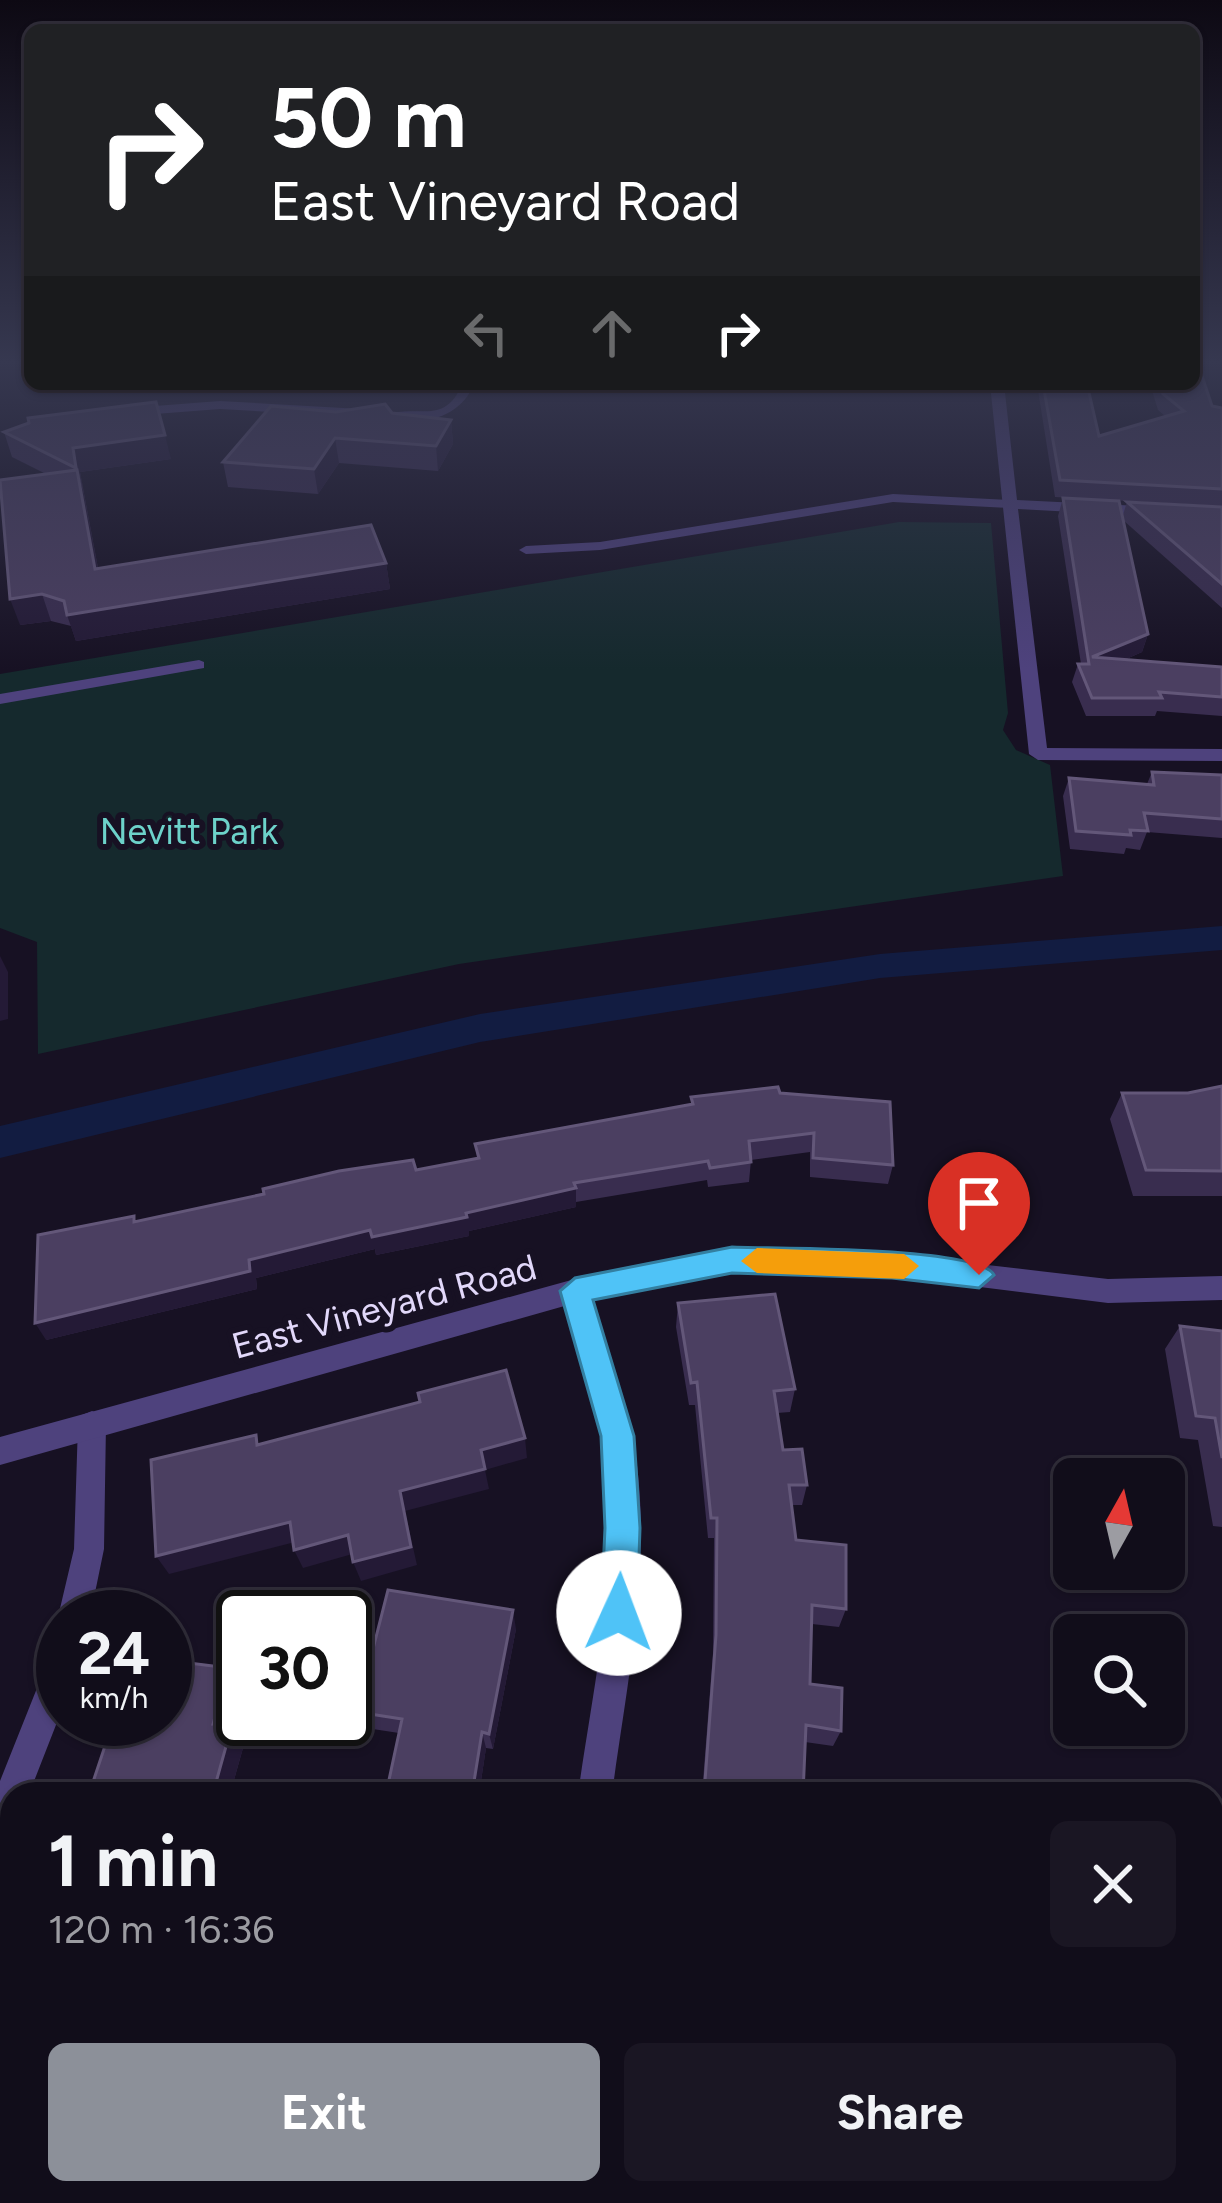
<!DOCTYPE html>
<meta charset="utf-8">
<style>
:root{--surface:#110d1a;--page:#1a1623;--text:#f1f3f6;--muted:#9c9ca2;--line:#302d39;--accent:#8c9099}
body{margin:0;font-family:Figtree,sans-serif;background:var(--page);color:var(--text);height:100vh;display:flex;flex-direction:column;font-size:45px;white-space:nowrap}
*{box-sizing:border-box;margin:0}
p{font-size:39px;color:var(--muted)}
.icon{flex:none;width:66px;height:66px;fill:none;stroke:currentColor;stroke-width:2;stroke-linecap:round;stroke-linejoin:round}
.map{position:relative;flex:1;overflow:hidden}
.details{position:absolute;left:0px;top:1782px;width:1224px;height:423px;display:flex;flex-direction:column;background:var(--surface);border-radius:36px 36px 0 0;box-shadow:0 3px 9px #0004,0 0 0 3px var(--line)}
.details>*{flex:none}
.top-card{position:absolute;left:24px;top:24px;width:1176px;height:366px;border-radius:18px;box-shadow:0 3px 9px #0004,0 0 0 3px var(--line);background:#202124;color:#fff;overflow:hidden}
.needle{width:78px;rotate:8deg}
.buttons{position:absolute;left:1053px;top:1458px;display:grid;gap:24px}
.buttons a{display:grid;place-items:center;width:132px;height:132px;border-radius:18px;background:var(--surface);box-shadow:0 3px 9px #0004,0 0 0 3px var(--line);font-size:60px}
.speed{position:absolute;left:36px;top:1590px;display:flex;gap:24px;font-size:60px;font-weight:700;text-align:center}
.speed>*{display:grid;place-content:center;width:156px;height:156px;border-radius:50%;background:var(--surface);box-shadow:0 3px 9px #0004,0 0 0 3px var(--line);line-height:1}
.speed small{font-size:30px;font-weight:400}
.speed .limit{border:6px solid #111;border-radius:18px;background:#fff;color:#111}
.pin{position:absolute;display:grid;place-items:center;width:102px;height:102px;color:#fff;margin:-123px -51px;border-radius:50% 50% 50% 0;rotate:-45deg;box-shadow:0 0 12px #0007}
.pin .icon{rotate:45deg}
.me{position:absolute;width:132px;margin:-66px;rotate:2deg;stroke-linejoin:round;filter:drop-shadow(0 0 9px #0008)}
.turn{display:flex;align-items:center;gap:42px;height:252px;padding:0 48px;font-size:54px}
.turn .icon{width:156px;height:156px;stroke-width:2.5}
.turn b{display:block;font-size:84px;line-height:102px}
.lanes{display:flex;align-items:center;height:114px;padding:0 48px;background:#0003;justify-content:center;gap:60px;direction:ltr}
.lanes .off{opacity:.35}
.round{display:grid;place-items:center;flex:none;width:126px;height:126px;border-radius:18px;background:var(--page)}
.overview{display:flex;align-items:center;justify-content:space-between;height:204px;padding:0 48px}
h1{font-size:72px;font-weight:700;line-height:90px}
.button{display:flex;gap:24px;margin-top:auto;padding:24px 48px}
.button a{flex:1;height:138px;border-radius:18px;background:var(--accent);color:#fff;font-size:48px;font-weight:700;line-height:138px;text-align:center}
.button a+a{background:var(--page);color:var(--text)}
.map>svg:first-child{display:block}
.green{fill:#15292d}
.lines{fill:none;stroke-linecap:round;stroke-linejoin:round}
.canal{fill:#121c41;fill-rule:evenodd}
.service{fill:#4e427d;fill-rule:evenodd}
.minor{fill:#4e427d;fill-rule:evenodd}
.tertiary{fill:#4e427d;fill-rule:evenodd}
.wall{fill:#392d4f}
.shaded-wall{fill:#241a36}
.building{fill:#4b3f61;stroke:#635779;stroke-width:3}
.route{fill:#4fc3f7;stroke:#337fa1;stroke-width:3}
.slow{fill:#f59e0b}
.labels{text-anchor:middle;stroke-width:12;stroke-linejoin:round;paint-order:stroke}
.park-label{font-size:36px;fill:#6dd2ca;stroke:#171123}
.street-label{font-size:36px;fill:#e2d8fa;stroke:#171123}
</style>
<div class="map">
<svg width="1222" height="2203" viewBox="0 0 1222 2203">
<rect width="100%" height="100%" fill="#171123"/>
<path class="green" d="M899,522L991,523L1008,713L1003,730L1016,750L1050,765L1063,876L459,964L38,1054L37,942L0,928V674Z"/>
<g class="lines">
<path class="canal" d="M1222,926V950L880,978L480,1042L0,1158V1126L480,1014L880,954Z"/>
<g class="service">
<path d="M462,384H474C460,419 419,428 386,415C416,403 445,427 462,384Z"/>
<path d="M220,401L361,409L367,413L361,417L220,409L129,416L123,412L129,408Z"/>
<path d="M893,494L1009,500L1016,504L1009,508L893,502L600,550L526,554L519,550L526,546L600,542Z"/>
<path d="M199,660L204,662V668L0,704V694Z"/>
</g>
<g class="minor">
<path d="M990,384H1004L1017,500L1222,510V520L1018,509L1047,748L1222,749V761L1038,760L1029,754Z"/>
<path d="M575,1279L585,1283L588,1291C603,1338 622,1385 632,1433C655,1553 628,1675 612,1794H578C595,1676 623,1554 603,1434C594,1385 576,1338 562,1291L565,1283Z"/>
<path d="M92,1411L102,1415L106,1424L104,1549L90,1617H63V1628L58,1617L74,1549L78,1424L82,1415Z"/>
<path d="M63,1649V1707L29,1794H12V1839L0,1844V1781L51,1653Z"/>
<path d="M522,2193H562L561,2203H521Z"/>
</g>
<path class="tertiary" d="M732,1249L892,1254L1108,1279L1222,1276V1300L1108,1303L892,1276L732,1271L575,1303L0,1465V1437L575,1279Z"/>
</g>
<g class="wall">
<path d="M1037,384H1087L1099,436L1165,416L1158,410L1150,384H1194L1212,406L1222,408V506L1055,497Z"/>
<path d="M336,412L392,413L451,420L453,444L438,471L339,463L318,494L228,487L223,462Z"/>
<path d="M4,432L171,459L80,472L98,568L386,563L390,589L76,641L71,626L51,621L20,625L46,474L12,457Z"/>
<path d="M1063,498L1122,518L1127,502L1222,507V608L1123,520L1148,634L1142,652L1124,660L1222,667V716L1157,711L1155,716H1086L1072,682L1078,664H1081L1058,516Z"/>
<path d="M1152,772L1222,775V838L1147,832L1140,850L1126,848L1124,854L1070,849L1063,796L1069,778L1147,784Z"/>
<path d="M1222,1086V1196H1133L1110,1119L1122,1093H1188Z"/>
<path d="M780,1093L893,1165L888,1184L810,1177V1152L751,1160L749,1182L708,1187L707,1180L576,1202V1207L469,1231V1236L376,1255L375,1249L256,1278L257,1289L46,1340L137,1221L477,1158L475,1144L691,1104V1097Z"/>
<path d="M678,1303L795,1389L790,1412L777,1413L783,1450L807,1485L802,1505H792L796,1540L846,1609L839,1627L812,1624L810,1684L841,1731L833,1746L805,1742L803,1794H702L713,1653L714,1538H708L695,1405H689L676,1327Z"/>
<path d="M1180,1326L1222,1331V1527L1213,1526L1198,1440L1180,1438L1165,1349Z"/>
<path d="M516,1629L493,1749L486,1748L479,1794H386L399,1733L366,1728L357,1712Z"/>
<path d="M241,1685L230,1725L245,1741L230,1794H89Z"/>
</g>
<g class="shaded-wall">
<path d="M451,420L453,444L438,471L436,446Z"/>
<path d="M165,435L171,459L80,472L84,492L73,448Z"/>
<path d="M335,438L339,463L318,494L314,469Z"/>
<path d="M77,470L84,494L103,595L95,569Z"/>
<path d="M386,563L390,589L76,641L67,615Z"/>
<path d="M42,594L51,621L20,625L10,599Z"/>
<path d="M1148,634L1142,652L1087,676L1092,657Z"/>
<path d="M0,956L8,972V1019L0,1021Z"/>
<path d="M576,1188V1207L469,1231V1236L376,1255L375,1249L256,1278L257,1289L46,1340L35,1323L249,1260L370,1230L466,1213Z"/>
<path d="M525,1438L527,1458L485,1470L489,1489L405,1511L417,1565L361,1581L353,1562L400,1491L481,1450Z"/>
<path d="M290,1522L299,1541L169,1574L156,1556Z"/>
<path d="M348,1535L356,1553L303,1568L294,1550Z"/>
<path d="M513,1610L516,1629L493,1749L489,1734Z"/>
<path d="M229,1668L241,1685L226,1739L213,1724Z"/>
<path d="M232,1725L245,1741L230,1794H222L215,1786Z"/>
<path d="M482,1732L486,1748L479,1794H472Z"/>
<path d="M201,1784L211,1794H198Z"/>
<path d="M51,2193H73L70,2203H48Z"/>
<path d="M405,2193H413L412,2203H403Z"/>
</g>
<g class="building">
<path d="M1194,361H1197L1212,406L1222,408V489L1060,480L1043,384H1087L1099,436L1184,411L1163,394L1160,384H1194Z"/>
<path d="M156,402L165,435L73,448L76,468L4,432L29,423L28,418Z"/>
<path d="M385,404L392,413L451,420L436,446L335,438L314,469L223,462L271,406L336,412Z"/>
<path d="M77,470L95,569L371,525L386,563L67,615L64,601L42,594L10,599L0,480Z"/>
<path d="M1063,498L1119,501L1148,634L1092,657L1222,667V697L1159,692L1162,698H1092L1078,664H1089Z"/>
<path d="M1127,502L1222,507V584Z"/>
<path d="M1152,772L1222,775V819L1144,813L1148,831L1130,830L1131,835L1076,831L1069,778L1154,785Z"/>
<path d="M1222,1086V1171L1146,1170L1122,1093H1188Z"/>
<path d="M778,1087L780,1093L890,1102L893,1165L813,1158L814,1133L749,1141L751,1162L710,1168L708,1161L574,1183L576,1188L466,1213L467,1217L372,1237L370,1230L249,1260L250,1271L35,1323L38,1235L134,1216V1222L264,1194L263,1189L339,1171L413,1160L416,1170L479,1158L475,1144L693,1104L691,1097Z"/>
<path d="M775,1294L795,1389L774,1391L783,1450L802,1449L807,1485H789L796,1540L846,1545V1609L812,1605L810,1684L842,1688L841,1731L806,1725L803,1794H704L716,1635L717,1518H711L697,1382L691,1383L678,1303Z"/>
<path d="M1180,1326L1222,1331V1458L1215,1418L1196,1416Z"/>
<path d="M506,1370L525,1438L481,1450L485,1469L400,1491L411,1547L353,1562L348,1535L294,1550L290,1522L156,1556L151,1460L256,1435L257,1445L420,1402L418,1393Z"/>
<path d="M388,1590L513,1610L489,1734L482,1732L472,1794H386L402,1719L357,1712Z"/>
<path d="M165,1660L229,1668L213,1724L232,1725L215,1786L201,1784L198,1794H89L114,1719H165Z"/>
<path d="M5,2018L12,2019V2193H51L48,2203H0V2032Z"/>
<path d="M240,2193H405L403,2203H237Z"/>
<path d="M661,2193H829V2203H660Z"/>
</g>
<linearGradient id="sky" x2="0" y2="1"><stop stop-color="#0d0913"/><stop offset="0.54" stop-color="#363850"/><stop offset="1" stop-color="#363850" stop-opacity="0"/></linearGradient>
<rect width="1222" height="670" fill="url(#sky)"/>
<path class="route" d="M732,1247C773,1249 980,1246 994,1275L979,1288L892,1278L732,1273L593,1300L634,1436L640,1528L637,1613L632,1626L619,1631L606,1626L601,1613L605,1528L601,1436L560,1291L575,1278Z"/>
<path class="slow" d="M757,1248L904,1254L919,1266L904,1279L757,1273L741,1261Z"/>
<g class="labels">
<g class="park-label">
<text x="189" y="844">Nevitt Park</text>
</g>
<g class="street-label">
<text transform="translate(384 1306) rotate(-15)" y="13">East Vineyard Road</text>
</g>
</g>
</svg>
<div class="buttons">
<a><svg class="needle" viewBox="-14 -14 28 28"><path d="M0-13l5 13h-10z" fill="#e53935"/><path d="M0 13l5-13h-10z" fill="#9c9ca2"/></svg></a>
<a><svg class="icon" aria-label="search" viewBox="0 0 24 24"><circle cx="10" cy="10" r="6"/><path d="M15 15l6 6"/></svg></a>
</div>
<div class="speed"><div>24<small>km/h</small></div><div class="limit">30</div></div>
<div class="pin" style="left:979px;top:1275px;background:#d93025"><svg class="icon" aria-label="arrive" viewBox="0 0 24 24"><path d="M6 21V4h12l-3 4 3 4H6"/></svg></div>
<svg class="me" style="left:619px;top:1613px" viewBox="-20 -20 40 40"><circle r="19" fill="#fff"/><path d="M0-13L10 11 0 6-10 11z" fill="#4fc3f7"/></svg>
<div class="top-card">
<div class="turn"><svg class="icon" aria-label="right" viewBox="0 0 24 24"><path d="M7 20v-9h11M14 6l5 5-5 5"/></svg><div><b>50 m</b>East Vineyard Road</div></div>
<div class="lanes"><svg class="icon off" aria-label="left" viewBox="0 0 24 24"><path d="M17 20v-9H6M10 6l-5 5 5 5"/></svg><svg class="icon off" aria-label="ahead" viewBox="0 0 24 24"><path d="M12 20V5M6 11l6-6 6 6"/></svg><svg class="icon" aria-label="right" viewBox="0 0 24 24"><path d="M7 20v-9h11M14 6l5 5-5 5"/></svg></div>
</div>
<section class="details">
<div class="overview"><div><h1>1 min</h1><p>120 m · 16:36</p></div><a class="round"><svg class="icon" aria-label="close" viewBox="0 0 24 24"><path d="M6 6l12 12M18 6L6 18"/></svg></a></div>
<div class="button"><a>Exit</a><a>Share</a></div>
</section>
</div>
